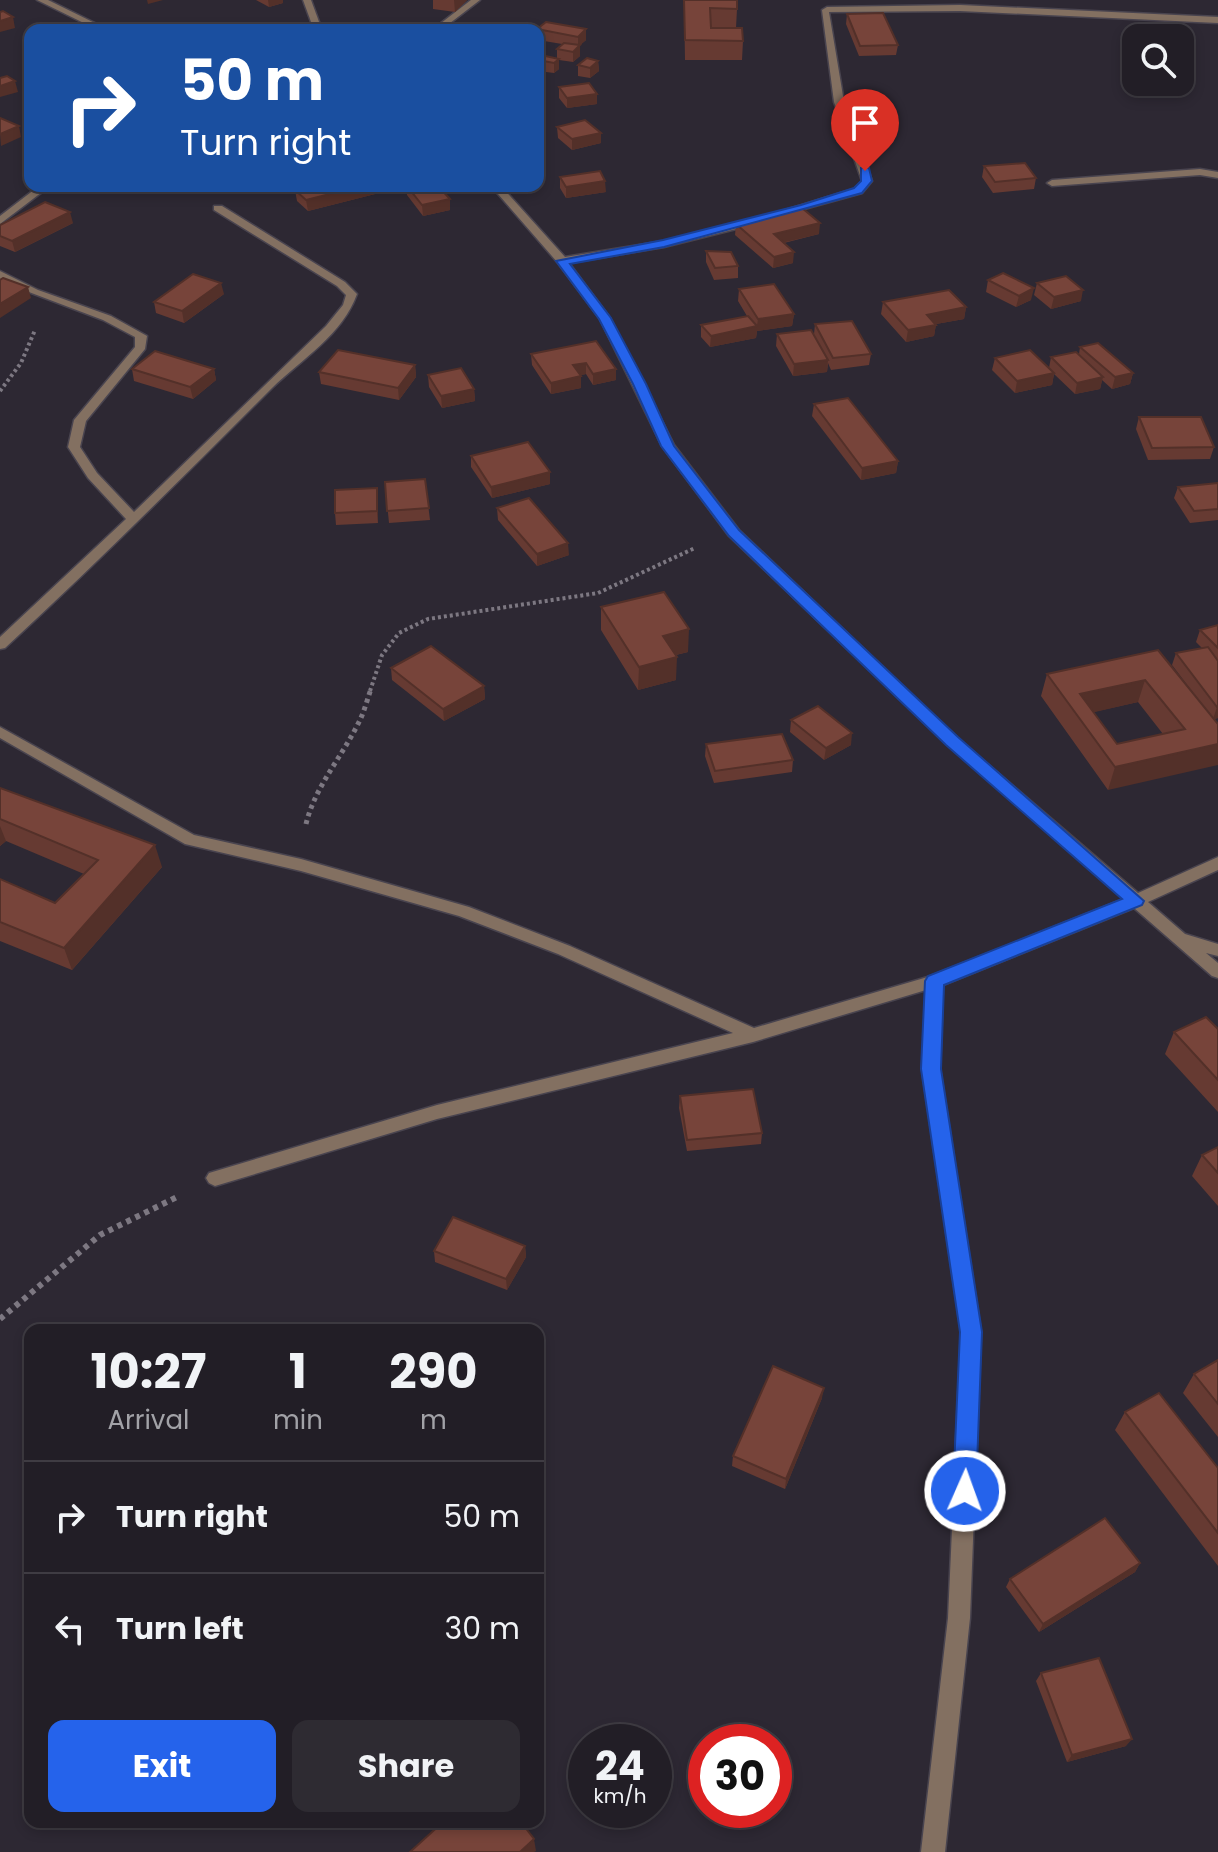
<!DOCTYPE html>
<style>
:root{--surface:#221e26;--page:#2e2b32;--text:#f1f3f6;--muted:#a2a2a7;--line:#3f3c43;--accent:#2563eb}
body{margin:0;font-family:Poppins,sans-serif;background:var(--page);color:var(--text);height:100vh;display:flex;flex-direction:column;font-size:30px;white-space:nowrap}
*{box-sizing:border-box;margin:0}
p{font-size:26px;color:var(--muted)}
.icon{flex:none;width:44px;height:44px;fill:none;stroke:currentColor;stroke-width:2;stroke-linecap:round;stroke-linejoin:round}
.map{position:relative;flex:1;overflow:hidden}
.details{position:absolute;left:24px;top:1324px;width:520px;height:504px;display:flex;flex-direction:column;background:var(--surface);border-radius:16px;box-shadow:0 4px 12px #0003,0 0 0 2px var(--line)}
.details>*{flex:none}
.top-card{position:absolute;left:24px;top:24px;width:520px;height:168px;border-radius:16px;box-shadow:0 4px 12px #0003,0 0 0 2px var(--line);background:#1a4fa0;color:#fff;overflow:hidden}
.fabs{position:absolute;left:1122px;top:24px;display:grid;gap:16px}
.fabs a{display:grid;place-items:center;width:72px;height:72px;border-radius:16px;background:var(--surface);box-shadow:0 4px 12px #0003,0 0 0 2px var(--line);font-size:40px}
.speed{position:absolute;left:568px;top:1724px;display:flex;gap:16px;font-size:40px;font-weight:700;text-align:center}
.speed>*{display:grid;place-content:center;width:104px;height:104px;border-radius:50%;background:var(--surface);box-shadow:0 4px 12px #0003,0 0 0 2px var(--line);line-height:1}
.speed small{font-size:20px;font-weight:400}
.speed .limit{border:12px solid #d22;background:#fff;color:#111}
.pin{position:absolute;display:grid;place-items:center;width:68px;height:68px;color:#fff;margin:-82px -34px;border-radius:50% 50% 50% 0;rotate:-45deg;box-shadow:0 0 8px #0007}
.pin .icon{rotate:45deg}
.me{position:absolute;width:88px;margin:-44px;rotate:2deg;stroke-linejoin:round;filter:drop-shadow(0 0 6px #0008)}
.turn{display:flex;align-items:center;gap:28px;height:168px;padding:0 24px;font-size:36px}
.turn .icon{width:104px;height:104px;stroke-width:2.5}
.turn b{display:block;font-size:56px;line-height:68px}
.eta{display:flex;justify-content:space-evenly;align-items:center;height:136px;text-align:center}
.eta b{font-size:48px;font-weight:700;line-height:56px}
.primary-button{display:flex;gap:16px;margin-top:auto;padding:16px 24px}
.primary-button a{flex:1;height:92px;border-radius:16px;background:var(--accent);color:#fff;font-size:32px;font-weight:700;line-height:92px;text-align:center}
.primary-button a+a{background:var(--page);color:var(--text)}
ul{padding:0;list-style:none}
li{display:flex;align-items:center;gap:24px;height:112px;padding:0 24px;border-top:2px solid var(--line)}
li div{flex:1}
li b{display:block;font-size:30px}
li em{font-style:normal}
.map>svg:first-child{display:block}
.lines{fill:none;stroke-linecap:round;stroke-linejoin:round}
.street-casing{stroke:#49444f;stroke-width:3}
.path-far2{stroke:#7d7882;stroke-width:4;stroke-dasharray:3 3;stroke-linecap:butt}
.path-far1{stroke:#7d7882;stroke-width:5;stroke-dasharray:4 4;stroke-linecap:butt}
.path{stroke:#7d7882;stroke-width:6;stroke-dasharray:5 5;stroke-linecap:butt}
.street{fill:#837061;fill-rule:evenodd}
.wall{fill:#663a32;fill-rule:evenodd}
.shaded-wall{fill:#533029}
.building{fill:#77443a;stroke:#533029;stroke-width:2;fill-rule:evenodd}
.route{fill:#2563eb;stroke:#184099;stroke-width:2}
</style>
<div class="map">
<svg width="1218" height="1852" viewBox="0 0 1218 1852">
<rect width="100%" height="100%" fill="#2d2833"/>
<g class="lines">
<defs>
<g id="street">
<path d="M37,0H48L109,30H98Z"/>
<path d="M303,0H311L322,30H314Z"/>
<path d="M471,0H480L441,30H432Z"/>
<path d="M960,5L1218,17V23L960,11L829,12L844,102L872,181L862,193L779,216V212L854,189L862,181L834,102L822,10L827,7Z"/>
<path d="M1200,169L1218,172V178L1200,175L1052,186L1047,183L1052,180Z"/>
<path d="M39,186H50L0,224V216Z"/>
<path d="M491,186H501L565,257L664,241L760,219V223L664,247L569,263L610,318L674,445L739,530L957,738L1138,893L1218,857V870L1148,902L1185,934L1218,944V956L1206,953L1218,963V978L1212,976L1134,908L943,985L940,1069L981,1332L970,1618L945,1852H921L948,1618L961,1332L922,1069L926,990L753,1042L437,1119L215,1186L209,1183L206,1178L209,1173L437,1105L733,1033L558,954L459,916L301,871L185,844L0,738V727L194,835L301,859L469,907L570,946L754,1028L931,976L1124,899L947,744L729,536L662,446L600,319L558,263Z"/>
<path d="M214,206H222L345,282L357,294C343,334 302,359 272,388C184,476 96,564 5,648L0,649V637L126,519L88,478L68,447L74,420L135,347V337L103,320L13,286L0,279V271L38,290L111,316L147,336L145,349L86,421L80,447L97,473L134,512L326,326L343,305L346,295L337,286L214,210Z"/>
</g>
</defs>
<use href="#street" class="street-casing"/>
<g class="path-far2">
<path d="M0,391L21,363L35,330"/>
<path d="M370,691L382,655L399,633L428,619L598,593L695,548"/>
</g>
<path class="path-far1" d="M306,824C315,787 341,758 358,724C364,713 367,700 371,689"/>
<path class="path" d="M0,1319L100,1235L179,1196"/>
<use href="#street" class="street"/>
</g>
<g class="wall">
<path d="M256,0H283V3L269,7Z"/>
<path d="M433,0H467L455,12L433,9Z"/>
<path d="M684,0L737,9L736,28L743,41L742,60H685Z"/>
<path d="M847,14L898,45L896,55L859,56L846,24Z"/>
<path d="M537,29H586V40L580,45V56L573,62L559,60V69L554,73L538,71V57L557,58V49L562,44L538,40Z"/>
<path d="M598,61L599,71L590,78L578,76V65Z"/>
<path d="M559,87L597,94V104L567,108L559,98Z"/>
<path d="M557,127L601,143L572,150L558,138Z"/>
<path d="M984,166L1036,178L1034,189L993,193L982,177Z"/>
<path d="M560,177L606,192L566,198L560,188Z"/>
<path d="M406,186H438L450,199V210L423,216L407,195Z"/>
<path d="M295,190L383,192L308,211L297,201Z"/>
<path d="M73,223L15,252L0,246V225Z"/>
<path d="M736,224L819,234L784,243L793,263L773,268L735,235Z"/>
<path d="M706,251L738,266V278L714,280L706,262Z"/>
<path d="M988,280L1031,300L1016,307L986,292Z"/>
<path d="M1037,283L1081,301L1051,309L1034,295Z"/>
<path d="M739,289L794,314L792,326L757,331L756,338L710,347L701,337V325L747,316L738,301Z"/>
<path d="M224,294L184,323L156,313L154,302Z"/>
<path d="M883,302L966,307L964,319L936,324L934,336L906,342L881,314Z"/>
<path d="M815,324L871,354L869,365L831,370L828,363L827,372L793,376L776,346L777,334H814Z"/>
<path d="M1080,347L1133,373L1130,384L1112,389L1102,380L1100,389L1075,394L1054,374L1052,385L1015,393L992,370L995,358L1049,368L1051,357L1079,354Z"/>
<path d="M531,354L616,369V380L593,385L586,374L580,375L581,388L551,394L532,365Z"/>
<path d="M415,365L416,377L399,400L321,384L319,372Z"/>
<path d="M132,369H214L216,380L193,399L134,381Z"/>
<path d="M428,375L474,389L475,401L442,408L429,387Z"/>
<path d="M814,404L898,461L896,473L861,480L812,416Z"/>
<path d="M1139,417L1214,447L1210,459L1148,460L1136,429Z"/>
<path d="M471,456L550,472V484L492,498L471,467Z"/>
<path d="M425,479L430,520L389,523L385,482Z"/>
<path d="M1218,483V520L1190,523L1174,498L1178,487Z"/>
<path d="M377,488L378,523L336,525L335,513Z"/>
<path d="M497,508L569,555L537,566L498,520Z"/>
<path d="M601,607L688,652L676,655V680L638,690L601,630Z"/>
<path d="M1218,625V718L1214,719L1108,790L1041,696L1047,674L1158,650L1197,698L1172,665L1176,653L1202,648L1196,642L1200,630ZM1138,702L1163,734L1117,744L1093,712Z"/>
<path d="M391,668L484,686L485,699L444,721L392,680Z"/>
<path d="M791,720L851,745L824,760L790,732Z"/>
<path d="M706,744L793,760L792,772L714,783L705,756Z"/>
<path d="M0,788L162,867L72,970L0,941V879L55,903L84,874L6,841L0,846Z"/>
<path d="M1218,1029V1112L1165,1054L1174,1032Z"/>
<path d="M680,1096L762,1133L761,1144L687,1151L679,1108Z"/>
<path d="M1218,1147V1206L1192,1176L1202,1155Z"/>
<path d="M525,1246L526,1257L507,1290L435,1262L434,1251Z"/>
<path d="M1218,1360V1437L1183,1393L1194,1374Z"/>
<path d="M822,1398L785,1489L732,1466L733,1456Z"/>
<path d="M1125,1412L1218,1468V1566L1115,1430Z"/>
<path d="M1140,1563L1135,1572L1039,1632L1006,1587L1010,1579Z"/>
<path d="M1041,1673L1126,1746L1067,1762L1036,1681Z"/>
</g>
<g class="shaded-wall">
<path d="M147,0H163L148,4Z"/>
<path d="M268,0H283V3L269,7Z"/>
<path d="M454,0H467L455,12Z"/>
<path d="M13,17L15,28L0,32V21Z"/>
<path d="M586,29V40L578,47V37Z"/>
<path d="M580,45V56L573,62V52Z"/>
<path d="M559,59V69L554,73V63Z"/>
<path d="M598,61L599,71L590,78V68Z"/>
<path d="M15,81L18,92L0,97V86Z"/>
<path d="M597,94V104L567,108V98Z"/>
<path d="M19,126L21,137L1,146L0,134Z"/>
<path d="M601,133V143L572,150V139Z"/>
<path d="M605,181L606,192L566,198V187Z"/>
<path d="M362,186H382L383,192L308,211L306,200Z"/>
<path d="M450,199V210L423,216L422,205Z"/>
<path d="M70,212L73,223L15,252L12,241Z"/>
<path d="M820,223L819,234L773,245L774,234Z"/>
<path d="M794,252L793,263L773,268L774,257Z"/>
<path d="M221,283L224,294L184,323L182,311Z"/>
<path d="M28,287L31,298L0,318V304Z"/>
<path d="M1034,288L1031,300L1016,307L1019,296Z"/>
<path d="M1083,290L1081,301L1051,309L1054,297Z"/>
<path d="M966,307L964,319L925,326L927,315Z"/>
<path d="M794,314L792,326L757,331L756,338L710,347L711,336L757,326L758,319Z"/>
<path d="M936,325L934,336L906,342L908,330Z"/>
<path d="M828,360L827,372L793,376L794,364Z"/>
<path d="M586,363V374L574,377L573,365Z"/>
<path d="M415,365L416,377L399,400L398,388Z"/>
<path d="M214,369L216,380L193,399L190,387Z"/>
<path d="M616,369V380L593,385V374Z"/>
<path d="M1054,373L1052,385L1015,393L1017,381Z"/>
<path d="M1133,373L1130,384L1112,389L1115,377Z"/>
<path d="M581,376V388L551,394V383Z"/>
<path d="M1103,377L1100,389L1075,394L1077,383Z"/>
<path d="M474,389L475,401L442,408L441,396Z"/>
<path d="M898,461L896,473L861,480L862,468Z"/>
<path d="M550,472V484L492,498L491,487Z"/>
<path d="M377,488L378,500V523L377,511Z"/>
<path d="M568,543L569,555L537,566V554Z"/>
<path d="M689,629L688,652L662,658L663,636Z"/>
<path d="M677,657L676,680L638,690L639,667Z"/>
<path d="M1145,680L1138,702L1078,716L1080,694Z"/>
<path d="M484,686L485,699L444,721L443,709Z"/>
<path d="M1217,707H1218V718L1213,719Z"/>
<path d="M852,733L851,745L824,760L826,748Z"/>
<path d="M1218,744V765L1108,790L1115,767Z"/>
<path d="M0,826L6,841L0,846Z"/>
<path d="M155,845L162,867L72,970L64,948Z"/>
<path d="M525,1246L526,1257L507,1290L506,1279Z"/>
<path d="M824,1388L822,1398L785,1489L786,1479Z"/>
<path d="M1140,1563L1135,1572L1039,1632L1043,1624Z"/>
<path d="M1132,1739L1126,1746L1067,1762L1072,1755Z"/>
<path d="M534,1839L536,1851L534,1852H520Z"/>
</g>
<g class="building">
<path d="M684,0H737V9L710,8L711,28H742L743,41L685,40Z"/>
<path d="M3,11L13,17L0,21V12Z"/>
<path d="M883,13L898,45L860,46L847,14Z"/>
<path d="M546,22L586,29L578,37L537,29Z"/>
<path d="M564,43L580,45L573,52L557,49Z"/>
<path d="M541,55L559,59L554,63L538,60V57Z"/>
<path d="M587,58L598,61L590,68L578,65Z"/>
<path d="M7,76L15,81L0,86V78Z"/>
<path d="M589,83L597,94L567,98L559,87Z"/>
<path d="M0,118L19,126L0,134Z"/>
<path d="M585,120L601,133L572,139L557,127Z"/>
<path d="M1025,163L1036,178L995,182L984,166Z"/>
<path d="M600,171L605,181L566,187L560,177Z"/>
<path d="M309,186H362L306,200L295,190Z"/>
<path d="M407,186H438L450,199L422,205Z"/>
<path d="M45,202L70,212L12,241L0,236V225Z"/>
<path d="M802,208L820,223L774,234L794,252L774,257L736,224Z"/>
<path d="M706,251L731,252L738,266L715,268Z"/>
<path d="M1003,273L1034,288L1019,296L988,280Z"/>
<path d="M193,274L221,283L182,311L154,302Z"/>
<path d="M1066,276L1083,290L1054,297L1037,283Z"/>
<path d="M3,278L28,287L0,304V280Z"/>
<path d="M774,284L794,314L758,319L739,289Z"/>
<path d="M949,290L966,307L927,315L936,325L908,330L883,302Z"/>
<path d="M748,316L757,326L711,336L701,325Z"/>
<path d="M852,321L871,354L833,358L815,324Z"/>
<path d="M811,330L828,360L794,364L777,334Z"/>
<path d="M596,341L616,369L593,374L586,363L573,365L581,376L551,383L531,354Z"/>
<path d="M1098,343L1133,373L1115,377L1080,347Z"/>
<path d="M338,350L415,365L398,388L319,372Z"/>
<path d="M1030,350L1054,373L1017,381L995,358Z"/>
<path d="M155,351L214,369L190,387L132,369Z"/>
<path d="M1076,352L1103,377L1077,383L1051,357Z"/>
<path d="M461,368L474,389L441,396L428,375Z"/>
<path d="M848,398L898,461L862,468L814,404Z"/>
<path d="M1139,417H1201L1214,447L1152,448Z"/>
<path d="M528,442L550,472L491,487L471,456Z"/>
<path d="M425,479L429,508L387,511L385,482Z"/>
<path d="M1218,483V509L1194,511L1178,487Z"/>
<path d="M377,488V511L335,513V490Z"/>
<path d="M529,498L568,543L537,554L497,508Z"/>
<path d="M664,592L689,629L663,636L677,657L639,667L601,607Z"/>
<path d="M1218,625V648L1200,630Z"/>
<path d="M431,646L484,686L443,709L391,668Z"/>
<path d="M1208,647L1218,661V707H1217L1176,653Z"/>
<path d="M1158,650L1218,724V744L1115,767L1047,674ZM1145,680L1185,729L1117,744L1080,694Z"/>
<path d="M818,706L852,733L826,748L791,720Z"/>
<path d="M782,734L793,760L715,771L706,744Z"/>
<path d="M0,788L155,845L64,948L0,922V879L55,903L98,860L0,819Z"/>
<path d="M1206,1017L1218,1029V1080L1174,1032Z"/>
<path d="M753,1089L762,1133L687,1140L680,1096Z"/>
<path d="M1218,1147V1173L1202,1155Z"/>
<path d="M453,1217L525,1246L506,1279L434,1251Z"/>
<path d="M1218,1360V1404L1194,1374Z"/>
<path d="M773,1366L824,1388L786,1479L733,1456Z"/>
<path d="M1159,1393L1218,1468V1533L1125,1412Z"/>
<path d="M1105,1518L1140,1563L1043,1624L1010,1579Z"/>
<path d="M1099,1658L1132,1739L1072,1755L1041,1673Z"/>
<path d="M443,1822H521L534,1839L520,1852H410Z"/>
</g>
<path class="route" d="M861,168H869L872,181L862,193L664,247L570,264L611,318L646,384L674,446L739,530L958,737L1144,901L1142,905L944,985L941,1069L982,1332L976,1491L973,1499L965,1502L956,1499L953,1491L960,1332L921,1069L925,981L928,976L1122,899L946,745L729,536L661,446L633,384L599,319L556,261L663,240L801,205L854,188L861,181Z"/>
</svg>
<div class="fabs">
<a><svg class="icon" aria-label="search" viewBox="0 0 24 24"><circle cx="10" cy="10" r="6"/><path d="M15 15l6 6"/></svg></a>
</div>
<div class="speed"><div>24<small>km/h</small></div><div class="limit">30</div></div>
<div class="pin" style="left:865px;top:171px;background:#d93025"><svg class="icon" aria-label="arrive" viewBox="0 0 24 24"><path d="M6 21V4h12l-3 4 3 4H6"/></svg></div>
<svg class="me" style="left:965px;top:1491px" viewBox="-20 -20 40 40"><circle r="17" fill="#2563eb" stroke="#fff" stroke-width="3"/><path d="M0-11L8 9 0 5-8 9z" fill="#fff"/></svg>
<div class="top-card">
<div class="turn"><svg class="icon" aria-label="right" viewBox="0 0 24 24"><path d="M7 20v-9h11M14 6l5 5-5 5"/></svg><div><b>50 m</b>Turn right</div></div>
</div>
<section class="details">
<div class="eta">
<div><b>10:27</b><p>Arrival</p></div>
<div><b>1</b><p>min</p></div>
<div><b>290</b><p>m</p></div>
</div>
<ul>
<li><svg class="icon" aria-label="right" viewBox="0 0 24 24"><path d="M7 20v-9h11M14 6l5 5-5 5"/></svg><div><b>Turn right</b></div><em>50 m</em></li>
<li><svg class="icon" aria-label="left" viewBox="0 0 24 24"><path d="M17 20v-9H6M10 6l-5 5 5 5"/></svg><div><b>Turn left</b></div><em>30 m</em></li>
</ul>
<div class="primary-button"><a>Exit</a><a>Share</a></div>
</section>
</div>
